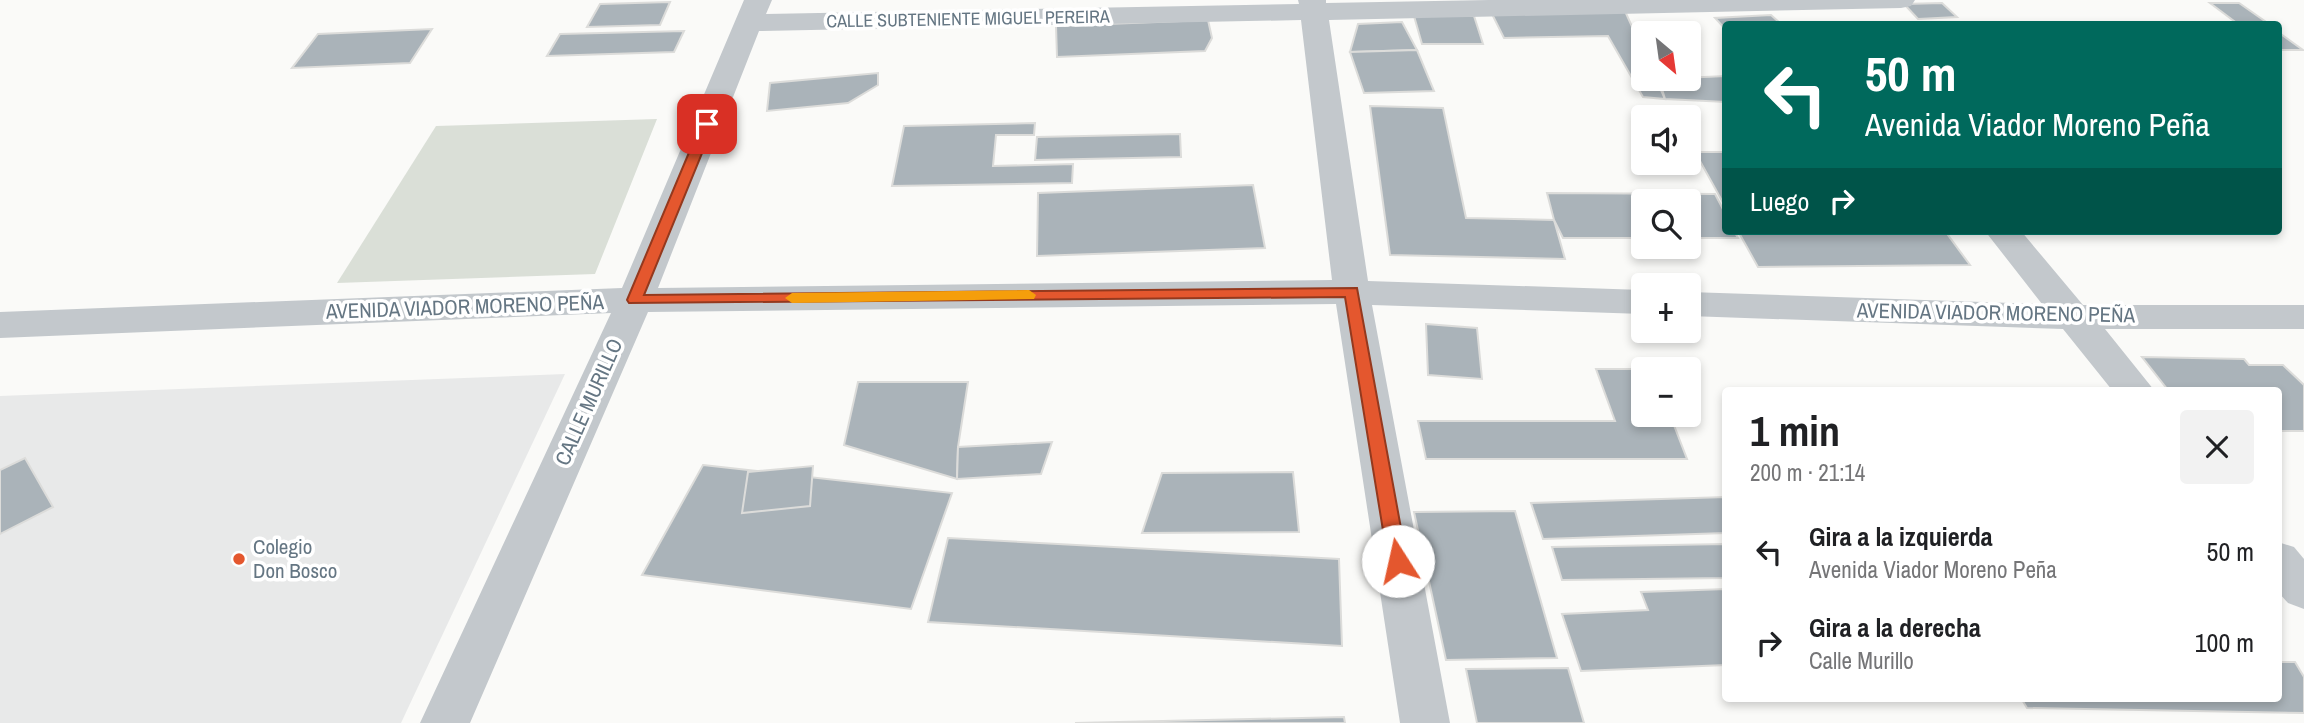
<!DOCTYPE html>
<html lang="es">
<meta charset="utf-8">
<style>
:root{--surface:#fff;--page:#f2f2f2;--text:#202124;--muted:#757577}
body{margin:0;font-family:"Archivo Narrow",sans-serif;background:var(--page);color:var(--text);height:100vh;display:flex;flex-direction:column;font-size:26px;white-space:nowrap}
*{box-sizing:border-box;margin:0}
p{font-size:23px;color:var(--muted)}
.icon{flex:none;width:38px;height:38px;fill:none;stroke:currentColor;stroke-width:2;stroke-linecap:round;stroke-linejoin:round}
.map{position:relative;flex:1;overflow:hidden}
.drawer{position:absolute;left:1722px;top:387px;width:560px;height:315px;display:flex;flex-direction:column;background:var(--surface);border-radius:7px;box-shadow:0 4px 10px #0003}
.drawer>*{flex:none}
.guide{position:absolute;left:1722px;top:21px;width:560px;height:214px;border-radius:7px;box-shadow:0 4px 10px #0003;background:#00695c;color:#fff;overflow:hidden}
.needle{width:46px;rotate:151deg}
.controls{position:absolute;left:1631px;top:21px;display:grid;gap:14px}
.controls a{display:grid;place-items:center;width:70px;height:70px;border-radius:7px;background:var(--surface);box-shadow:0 4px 10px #0003;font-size:35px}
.pin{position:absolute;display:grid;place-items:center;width:60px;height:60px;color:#fff;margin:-30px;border-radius:14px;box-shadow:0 4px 10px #0006}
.me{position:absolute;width:77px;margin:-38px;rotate:350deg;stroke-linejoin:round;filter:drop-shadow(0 0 5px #0008)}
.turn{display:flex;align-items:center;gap:24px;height:147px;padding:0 28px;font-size:32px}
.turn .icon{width:91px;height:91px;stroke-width:2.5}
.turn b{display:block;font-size:49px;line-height:60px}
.then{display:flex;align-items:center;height:66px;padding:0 28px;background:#0003;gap:14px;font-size:26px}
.round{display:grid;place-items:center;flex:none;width:74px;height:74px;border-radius:7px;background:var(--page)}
.head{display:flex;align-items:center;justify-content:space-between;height:119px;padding:0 28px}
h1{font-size:42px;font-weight:700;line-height:52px}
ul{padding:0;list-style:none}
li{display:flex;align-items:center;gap:21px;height:91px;padding:0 28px}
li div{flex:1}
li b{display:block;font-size:26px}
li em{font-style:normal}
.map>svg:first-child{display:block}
.built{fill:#e8e9e9}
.green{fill:#dadfd7}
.building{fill:#aab3b9;stroke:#dcdcda;stroke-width:2}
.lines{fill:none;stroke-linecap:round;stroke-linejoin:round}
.street{fill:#c3c8cc;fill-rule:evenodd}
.route{fill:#e4572e;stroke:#94391e;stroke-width:2}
.slow{fill:#f59e0b}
.poi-dot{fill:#e4572e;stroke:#fff;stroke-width:2.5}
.labels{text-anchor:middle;stroke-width:7;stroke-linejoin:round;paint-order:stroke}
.far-street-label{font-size:18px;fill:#657683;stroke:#fff}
.street-label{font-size:21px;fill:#657683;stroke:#fff}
.poi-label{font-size:21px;fill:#657683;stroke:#fff;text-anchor:start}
</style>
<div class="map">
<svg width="2304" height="723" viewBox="0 0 2304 723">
<rect width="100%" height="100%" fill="#fafaf8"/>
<path class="built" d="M565,374L401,723H0V396Z"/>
<path class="green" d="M657,119L595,274L337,283L436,126Z"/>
<g class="building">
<path d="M670,2L660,25L587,27L600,4Z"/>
<path d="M1942,3L1957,17L1918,19L1904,4Z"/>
<path d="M2210,3H2239L2269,24H2238Z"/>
<path d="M1490,10L1625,11L1643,51V79H1656L1665,99L1643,97L1608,36L1504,38Z"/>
<path d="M1771,15L1781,24H1726V30L1715,18Z"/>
<path d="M1414,16H1474L1483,44H1422Z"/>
<path d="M1208,20L1212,38L1205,51L1057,57L1056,26Z"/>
<path d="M1402,22L1417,50L1350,52L1358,24Z"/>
<path d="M432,29L410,63L292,68L318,34Z"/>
<path d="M684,31L674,52L547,56L560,34Z"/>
<path d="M2278,32L2303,50H2278Z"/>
<path d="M1417,50L1434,91L1364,93L1350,52Z"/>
<path d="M878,73V85L848,103L767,111L770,83Z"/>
<path d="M1726,76V102L1665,99L1659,79Z"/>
<path d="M1370,106L1443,108L1466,218L1554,220L1565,259L1390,255Z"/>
<path d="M1035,123L1034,135H996L993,166L1073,164L1072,183L892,186L904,126Z"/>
<path d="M1180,134L1181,157L1035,160L1037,137Z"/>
<path d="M1695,152H1726V208Z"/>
<path d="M1253,185L1265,248L1037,256L1038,193Z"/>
<path d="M1547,193L1715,194L1726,215V231H1734L1738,238H1689V201H1643V238H1563L1554,220Z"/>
<path d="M1738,231H1945L1970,265L1758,267Z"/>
<path d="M1426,324L1477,328L1482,379L1428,375Z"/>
<path d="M2142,357L2244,359L2249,365H2283L2304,385V431H2278V390H2168Z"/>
<path d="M1596,369H1652H1643V415H1670L1687,459H1426L1418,421H1615Z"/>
<path d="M858,382H968L958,447L957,479L844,445Z"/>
<path d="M1052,442L1041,474L957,479L958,447Z"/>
<path d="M25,458L53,507L0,534V470Z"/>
<path d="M703,465L952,493L911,609L642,575Z"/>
<path d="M813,466L810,506L742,513L748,472Z"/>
<path d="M1293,472L1299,532L1142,533L1162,473Z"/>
<path d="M1726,497V533L1543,539L1531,503Z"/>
<path d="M1515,511L1557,658L1446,660L1414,512Z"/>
<path d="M948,538L1339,559L1342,646L928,622Z"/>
<path d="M1726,544V578L1562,580L1552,547Z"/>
<path d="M1726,589V665L1581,671L1562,614L1648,610L1641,592Z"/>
<path d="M2278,662H2295L2304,677V713L2027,708L2021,698H2278Z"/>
<path d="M1568,668L1584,723H1477L1466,669Z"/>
<path d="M1344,717L1345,723H1075Z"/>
</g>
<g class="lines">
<g class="street">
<path d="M744,0H772L766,14L1299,4L1298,0H1326V3L1489,0H1915L1911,6L1901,8L1329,20L1368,281L1643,290V314L1372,305L1450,723H1400L1336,304L648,312L470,723H420L611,313L0,338V312L622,288ZM1301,20L1332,280L658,288L759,31Z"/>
<path d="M1985,231H2021L2083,305H2304V329H2105L2154,390H2112L2063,329L1689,316V292L2042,304Z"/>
<path d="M2278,542L2294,547L2304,559V609L2288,603L2278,592Z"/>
</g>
</g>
<path class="route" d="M707,120L714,124L644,295L1357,288L1407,561L1404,567L1398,569L1391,567L1388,561L1345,297L629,303L627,300L701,124Z"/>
<path class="slow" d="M1029,290L1036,295L1034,299L792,303L785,298L792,293Z"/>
<circle class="poi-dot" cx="239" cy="559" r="7"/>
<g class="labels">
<g class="far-street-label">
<text transform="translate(968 19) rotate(-1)" y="6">CALLE SUBTENIENTE MIGUEL PEREIRA</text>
</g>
<g class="street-label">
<text transform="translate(465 307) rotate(-2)" y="7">AVENIDA VIADOR MORENO PEÑA</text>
<text transform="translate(1996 313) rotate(1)" y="7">AVENIDA VIADOR MORENO PEÑA</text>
<text transform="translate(589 402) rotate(-66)" y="7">CALLE MURILLO</text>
</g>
<g class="poi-label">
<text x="253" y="554">Colegio<tspan x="253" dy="24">Don Bosco</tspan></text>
</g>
</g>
</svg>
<div class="controls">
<a><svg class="needle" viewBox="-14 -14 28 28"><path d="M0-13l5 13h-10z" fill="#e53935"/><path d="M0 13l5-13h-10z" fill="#757577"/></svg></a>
<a><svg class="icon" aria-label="sound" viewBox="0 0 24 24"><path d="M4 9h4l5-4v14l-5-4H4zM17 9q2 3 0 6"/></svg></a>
<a><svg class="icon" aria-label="search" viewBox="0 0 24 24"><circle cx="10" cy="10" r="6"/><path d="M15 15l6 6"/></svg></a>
<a>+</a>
<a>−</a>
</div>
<div class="pin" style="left:707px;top:124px;background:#d93025"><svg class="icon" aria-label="arrive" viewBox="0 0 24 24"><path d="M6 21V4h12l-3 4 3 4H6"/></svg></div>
<svg class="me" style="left:1398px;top:561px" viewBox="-20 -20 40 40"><circle r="19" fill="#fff"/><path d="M0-13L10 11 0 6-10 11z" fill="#e4572e"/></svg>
<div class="guide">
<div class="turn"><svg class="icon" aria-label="left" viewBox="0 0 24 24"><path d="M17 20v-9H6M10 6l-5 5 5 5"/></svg><div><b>50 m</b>Avenida Viador Moreno Peña</div></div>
<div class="then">Luego<svg class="icon" aria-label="right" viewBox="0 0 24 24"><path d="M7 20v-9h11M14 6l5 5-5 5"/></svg></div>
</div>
<section class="drawer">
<div class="head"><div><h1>1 min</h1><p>200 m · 21:14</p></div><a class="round"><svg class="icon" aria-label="close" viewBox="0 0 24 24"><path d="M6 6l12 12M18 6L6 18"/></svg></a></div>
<ul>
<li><svg class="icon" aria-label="left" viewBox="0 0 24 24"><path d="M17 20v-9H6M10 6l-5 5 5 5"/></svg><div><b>Gira a la izquierda</b><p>Avenida Viador Moreno Peña</p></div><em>50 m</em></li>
<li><svg class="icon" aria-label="right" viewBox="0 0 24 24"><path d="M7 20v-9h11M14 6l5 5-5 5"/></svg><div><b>Gira a la derecha</b><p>Calle Murillo</p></div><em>100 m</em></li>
</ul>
</section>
</div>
